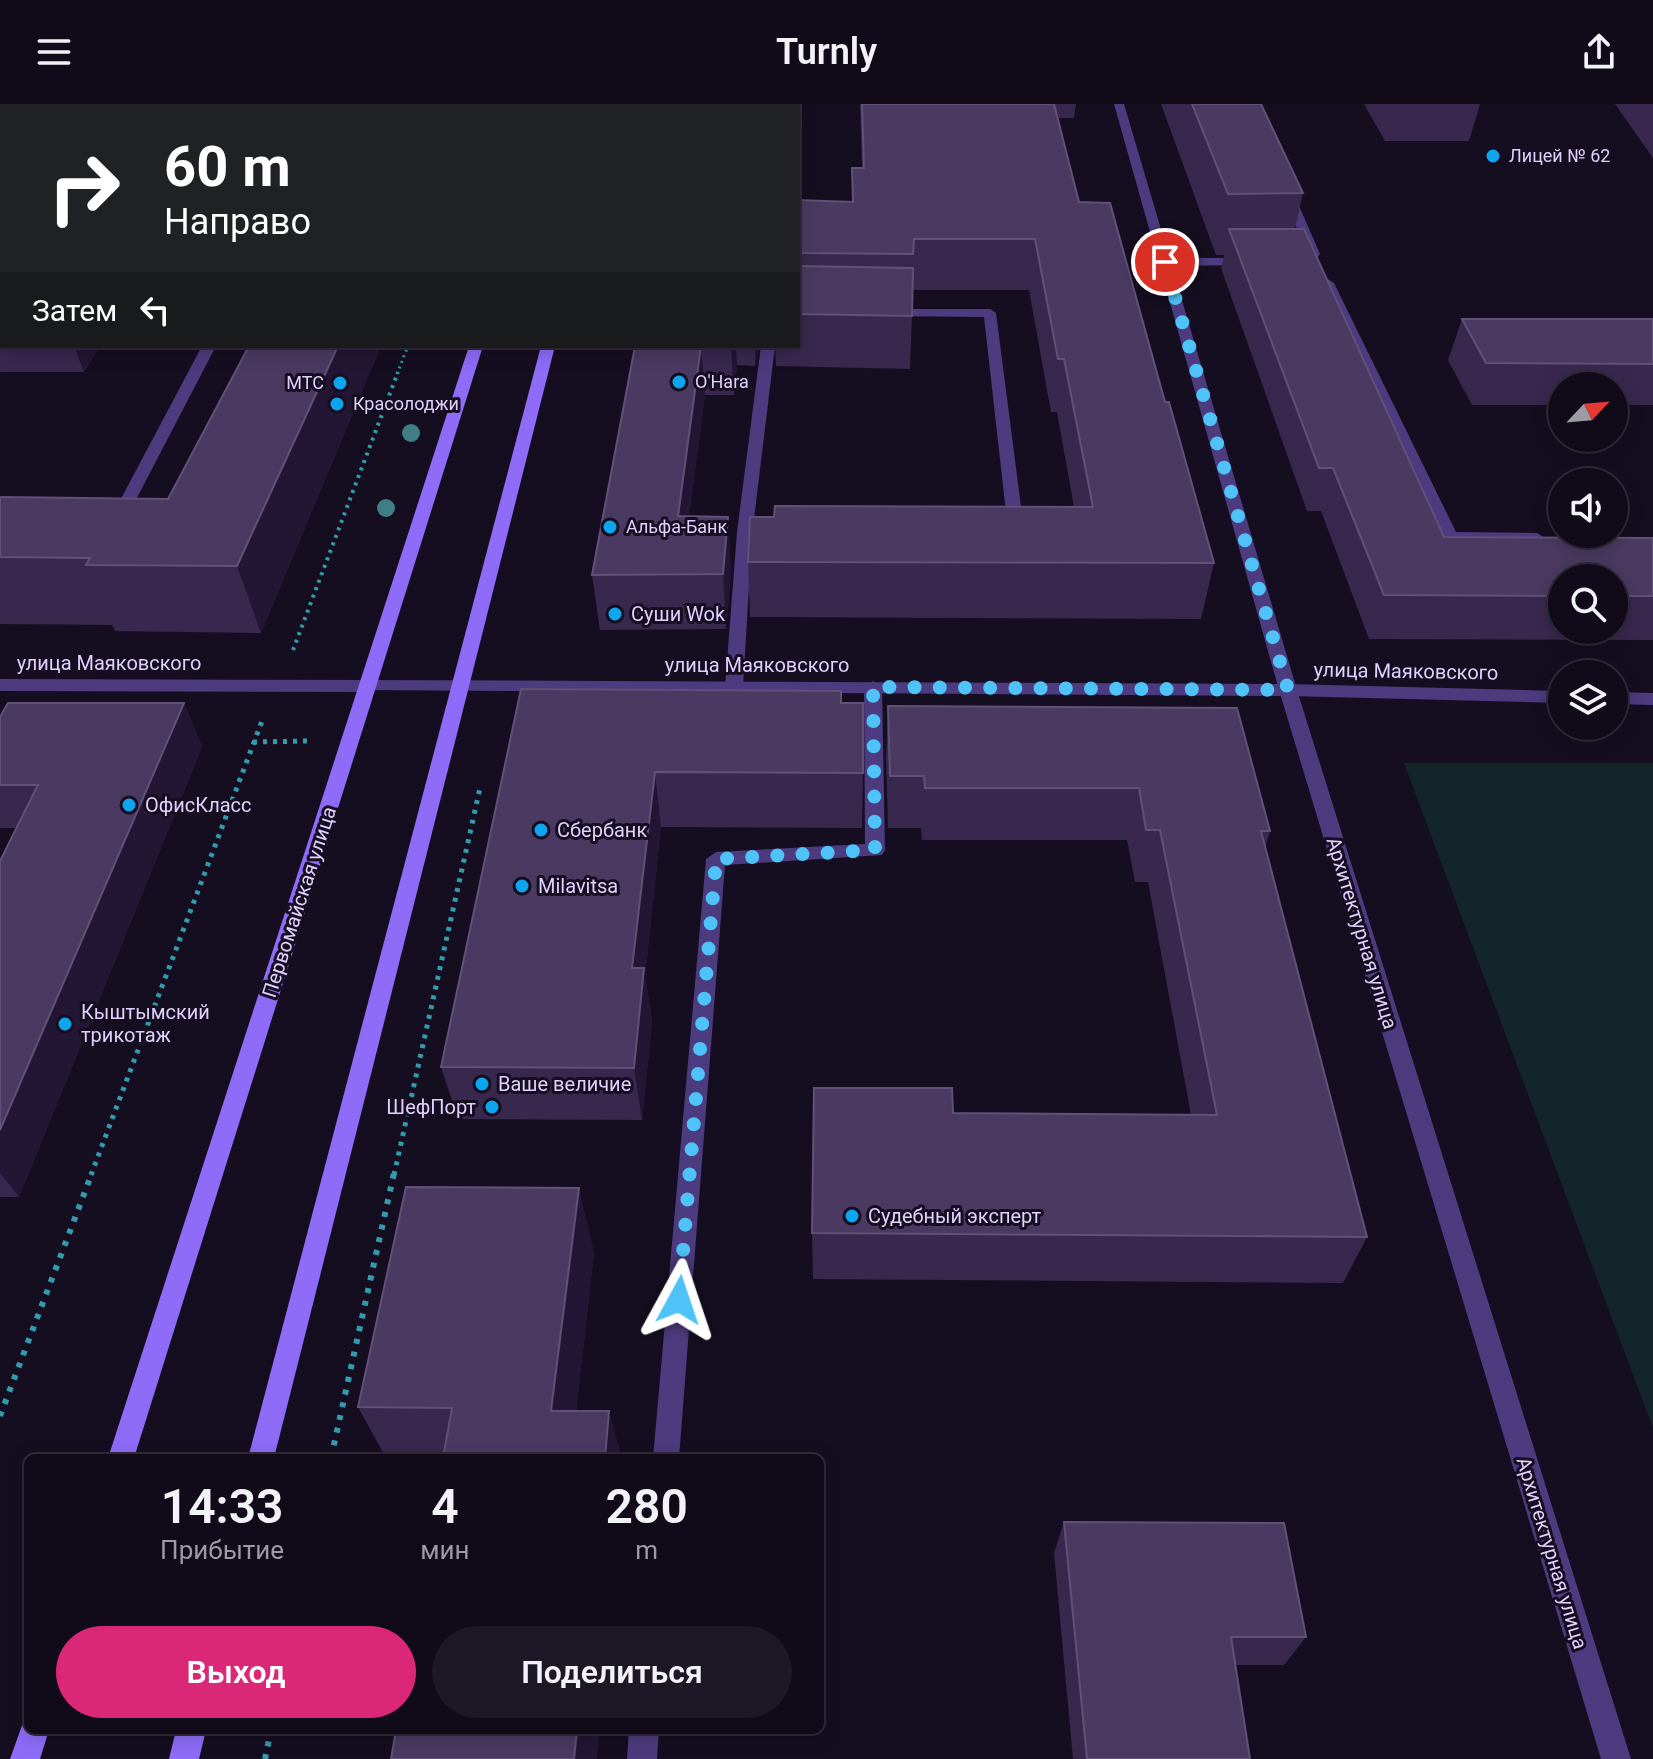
<!DOCTYPE html>
<html lang="ru">
<meta charset="utf-8">
<style>
:root{--surface:#100a19;--page:#1e1826;--text:#f1f3f6;--muted:#9c9aa2;--line:#302b38;--accent:#db2777}
body{margin:0;font-family:Roboto,sans-serif;background:var(--page);color:var(--text);height:100vh;display:flex;flex-direction:column;font-size:30px;white-space:nowrap}
*{box-sizing:border-box;margin:0}
p{font-size:26px;color:var(--muted)}
.icon{flex:none;width:44px;height:44px;fill:none;stroke:currentColor;stroke-width:2;stroke-linecap:round;stroke-linejoin:round}
.map{position:relative;flex:1;overflow:hidden}
.details{position:absolute;left:24px;top:1350px;width:800px;height:280px;display:flex;flex-direction:column;background:var(--surface);border-radius:12px;box-shadow:0 4px 20px #0003,0 0 0 2px var(--line)}
.details>*{flex:none}
.hud{position:absolute;left:0px;top:0px;width:800px;height:244px;box-shadow:0 4px 20px #0003,0 0 0 2px var(--line);background:#202124;color:#fff;overflow:hidden}
.needle{width:52px;rotate:64deg}
.buttons{position:absolute;left:1548px;top:268px;display:grid;gap:16px}
.buttons a{display:grid;place-items:center;width:80px;height:80px;border-radius:50%;background:var(--surface);box-shadow:0 4px 20px #0003,0 0 0 2px var(--line);font-size:40px}
.pin{position:absolute;display:grid;place-items:center;width:68px;height:68px;color:#fff;margin:-34px;border:4px solid #fff;border-radius:50%;box-shadow:0 2px 8px #0007}
.me{position:absolute;width:88px;margin:-44px;rotate:5deg;stroke-linejoin:round;filter:drop-shadow(0 0 6px #0008)}
.turn{display:flex;align-items:center;gap:28px;height:168px;padding:0 32px;font-size:36px}
.turn .icon{width:104px;height:104px;stroke-width:2.5}
.turn b{display:block;font-size:56px;line-height:68px}
.then{display:flex;align-items:center;height:76px;padding:0 32px;background:#0003;gap:16px;font-size:30px}
.eta{display:flex;justify-content:space-evenly;align-items:center;height:136px;text-align:center}
.eta b{font-size:48px;font-weight:600;line-height:56px}
.cta{display:flex;gap:16px;margin-top:auto;padding:16px 32px}
.cta a{flex:1;height:92px;border-radius:48px;background:var(--accent);color:#fff;font-size:32px;font-weight:600;line-height:92px;text-align:center}
.cta a+a{background:var(--page);color:var(--text)}
header{display:flex;justify-content:space-between;align-items:center;height:104px;padding:0 32px;background:var(--surface);font-size:36px;font-weight:600}
.map>svg:first-child{display:block}
.green{fill:#12262a}
.lines{fill:none;stroke-linecap:round;stroke-linejoin:round}
.path-far3{stroke:#349aad;stroke-width:3;stroke-dasharray:2 4;stroke-linecap:butt}
.path-far2{stroke:#349aad;stroke-width:4;stroke-dasharray:3 5;stroke-linecap:butt}
.path-far1{stroke:#349aad;stroke-width:5;stroke-dasharray:4 6;stroke-linecap:butt}
.path{stroke:#349aad;stroke-width:6;stroke-dasharray:5 8;stroke-linecap:butt}
.service{fill:#4c3b7e;fill-rule:evenodd}
.minor{fill:#4c3b7e;fill-rule:evenodd}
.tertiary{fill:#4c3b7e;fill-rule:evenodd}
.secondary{fill:#8e6cf8;fill-rule:evenodd}
.tree{fill:#3e7e84}
.wall{fill:#38284e;fill-rule:evenodd}
.shaded-wall{fill:#221634}
.building{fill:#4a3a61;stroke:#615179;stroke-width:2}
.route{stroke:#4fc3f7;stroke-width:14;stroke-dasharray:0 25.2}
.poi-dot{fill:#0ba6ee;stroke:#150e21;stroke-width:3}
.labels{text-anchor:middle;stroke-width:6;stroke-linejoin:round;paint-order:stroke}
.far-poi-label{font-size:18px;fill:#dfd0fd;stroke:#150e21;text-anchor:start}
.poi-label{font-size:20px;fill:#dfd0fd;stroke:#150e21;text-anchor:start}
.street-label{font-size:20px;fill:#dfd0fd;stroke:#150e21}
</style>
<header><svg class="icon" aria-label="menu" viewBox="0 0 24 24"><path d="M4 6h16M4 12h16M4 18h16"/></svg>Turnly<svg class="icon" aria-label="share" viewBox="0 0 24 24"><path d="M12 15V3M7 8l5-5 5 5M5 13v7h14v-7"/></svg></header>
<div class="map">
<svg width="1653" height="1655" viewBox="0 0 1653 1655">
<rect width="100%" height="100%" fill="#150e21"/>
<path class="green" d="M1404,659H1653V1324Z"/>
<g class="lines">
<path class="path-far3" d="M397,270L408,242"/>
<path class="path-far2" d="M293,546L398,268"/>
<g class="path-far1">
<path d="M253,638L308,637"/>
<path d="M91,1071L262,617"/>
<path d="M394,1071L480,684"/>
</g>
<g class="path">
<path d="M0,1312L92,1069"/>
<path d="M331,1354L394,1069"/>
<path d="M265,1655L271,1626"/>
</g>
<g class="service">
<path d="M1283,86L1293,88L1320,150L1318,153L1308,150L1281,88Z"/>
<path d="M1250,154L1256,158L1254,161L1165,162L1159,158L1165,154Z"/>
<path d="M1328,175L1334,179L1456,428L1537,429L1545,434L1542,437L1446,436L1322,179Z"/>
<path d="M881,205H990L996,209L1024,426L1021,429L1016,431L1008,426L984,213L886,212L880,208Z"/>
<path d="M202,242H216L128,411L120,416L110,414L107,411L115,406Z"/>
<path d="M761,242H775L753,423L776,422L784,427L776,432H752L743,583L734,589L725,583L737,428Z"/>
<path d="M873,577L882,583L885,746L882,751L725,761L679,1354H653L706,755L716,748L865,740L864,583Z"/>
<path d="M629,1626H659L657,1655H627Z"/>
</g>
<g class="minor">
<path d="M1114,0H1124L1297,586L1631,1655H1601L1279,586Z"/>
<path d="M0,575L368,576L377,582L368,588L0,587Z"/>
</g>
<g class="tertiary">
<path d="M368,576L1288,580L1562,587V599L1288,592L362,586L359,582L362,578Z"/>
<path d="M1614,588L1653,589V601L1614,600Z"/>
</g>
<g class="secondary">
<path d="M469,242H483L134,1354H108Z"/>
<path d="M541,242H555L274,1354H248Z"/>
<path d="M28,1614V1626H49L40,1655H10L24,1616Z"/>
<path d="M176,1626H206L199,1655H169Z"/>
</g>
</g>
<g class="tree">
<circle cx="411" cy="329" r="9"/>
<circle cx="386" cy="404" r="9"/>
</g>
<g class="wall">
<path d="M860,0H1076L1074,14H1058L1079,98L1165,298L1214,459L1201,515L750,513L748,458L774,413L1074,403L1057,308H1051L1029,186H913L798,210V96L852,98V64H862Z"/>
<path d="M1161,0H1261L1303,89L1295,125L1444,433L1653,434V536L1369,535L1321,407H1307L1221,164L1224,151H1216ZM1562,474H1614V526H1562Z"/>
<path d="M1364,0H1480L1469,37H1385Z"/>
<path d="M1615,0H1653V54Z"/>
<path d="M2,184V242H100L84,268H0V187Z"/>
<path d="M798,210L912,212L910,265L776,262L775,242H798Z"/>
<path d="M1462,215H1653V301H1614V282H1562V301H1472L1448,256Z"/>
<path d="M248,242H381L261,529L115,527L112,521L0,520V393L168,395L248,244Z"/>
<path d="M635,242H759L755,262L737,261L734,291H705L689,412L731,468L726,525L600,526L592,471Z"/>
<path d="M521,585L841,599L863,669L862,724L661,723L645,871L652,917L642,1016L458,1015L441,963Z"/>
<path d="M184,599L202,643L19,1093H0V757L16,724H0V613Z"/>
<path d="M888,602L1270,727L1265,743L1367,1133L1343,1179L813,1175L812,1129L953,1009L1191,1011L1148,778H1135L1127,736H922L921,724H888L886,654Z"/>
<path d="M594,1148L576,1307L622,1354H386L358,1303Z"/>
<path d="M1064,1418L1306,1533L1284,1561H1235L1250,1655H1073L1054,1449Z"/>
</g>
<g class="shaded-wall">
<path d="M445,0H478L477,2H444Z"/>
<path d="M74,242H100L84,268Z"/>
<path d="M338,242H381L261,529L237,462Z"/>
<path d="M701,242L705,291L682,468L678,412Z"/>
<path d="M731,242H736L737,261L734,291Z"/>
<path d="M755,242H759L755,262Z"/>
<path d="M728,413L731,468L726,525L723,470Z"/>
<path d="M184,599L202,643L19,1093L0,1069V1026Z"/>
<path d="M655,668L661,723L645,871L652,917L642,1016L634,964L632,864Z"/>
<path d="M579,1084L594,1148L571,1354L551,1307Z"/>
<path d="M609,1307L622,1354H605Z"/>
<path d="M577,1626H600L597,1655H574Z"/>
</g>
<g class="building">
<path d="M372,0H445L444,2H371Z"/>
<path d="M669,0H743L742,2H669Z"/>
<path d="M862,0H1054L1079,98L1110,99L1165,298H1169L1214,459L748,458L750,413H774L775,402L1093,403L1064,255H1058L1035,135H914L913,150L798,149V96L853,98L852,64H864Z"/>
<path d="M1192,0H1261L1303,89L1228,90Z"/>
<path d="M1229,125H1304L1444,433L1653,434V492H1614V474H1562V492L1384,491L1333,364H1319Z"/>
<path d="M798,162L913,164L912,212L798,210Z"/>
<path d="M2,184V227H0V187Z"/>
<path d="M1462,215H1653V260L1486,259Z"/>
<path d="M249,242H338L237,462L86,461L90,454L0,453V393L168,395Z"/>
<path d="M635,242H701L678,412L728,413L723,470L592,471Z"/>
<path d="M521,585L841,587V599H863V669L655,668L632,864H644L634,964L441,963Z"/>
<path d="M8,599H184L0,1026V757L38,681H0V613Z"/>
<path d="M888,602L1237,604L1270,727H1261L1367,1133L812,1129L814,984H952L953,1009L1217,1011L1160,726H1146L1139,684H925L924,672H890Z"/>
<path d="M406,1083L579,1084L551,1307H609L605,1354H443L452,1304L358,1303Z"/>
<path d="M1064,1418L1284,1419L1306,1533H1231L1250,1655H1087Z"/>
<path d="M396,1626H577L574,1655H391Z"/>
</g>
<g class="lines">
<path class="route" d="M679,1196L716,755L875,746L873,583L1288,586L1165,158"/>
</g>
<g class="poi-dot">
<circle cx="1493" cy="52" r="8"/>
<circle cx="679" cy="278" r="8"/>
<circle cx="340" cy="279" r="8"/>
<circle cx="337" cy="300" r="8"/>
<circle cx="610" cy="423" r="8"/>
<circle cx="615" cy="510" r="8"/>
<circle cx="129" cy="701" r="8"/>
<circle cx="541" cy="726" r="8"/>
<circle cx="522" cy="782" r="8"/>
<circle cx="65" cy="920" r="8"/>
<circle cx="482" cy="980" r="8"/>
<circle cx="492" cy="1003" r="8"/>
<circle cx="852" cy="1112" r="8"/>
</g>
<g class="labels">
<g class="far-poi-label">
<text x="1509" y="58">Лицей № 62</text>
<text x="695" y="284">O'Hara</text>
<text x="324" y="285" text-anchor="end">МТС</text>
<text x="353" y="306">Красолоджи</text>
<text x="626" y="429">Альфа-Банк</text>
</g>
<g class="poi-label">
<text x="631" y="517">Суши Wok</text>
<text x="145" y="708">ОфисКласс</text>
<text x="557" y="733">Сбербанк</text>
<text x="538" y="789">Milavitsa</text>
<text x="81" y="915">Кыштымский<tspan x="81" dy="23">трикотаж</tspan></text>
<text x="498" y="987">Ваше величие</text>
<text x="476" y="1010" text-anchor="end">ШефПорт</text>
<text x="868" y="1119">Судебный эксперт</text>
</g>
<g class="street-label">
<text x="109" y="566">улица Маяковского</text>
<text x="757" y="568">улица Маяковского</text>
<text transform="translate(1406 567) rotate(1)" y="7">улица Маяковского</text>
<text transform="translate(299 798) rotate(-72)" y="7">Первомайская улица</text>
<text transform="translate(1362 829) rotate(73)" y="7">Архитектурная улица</text>
<text transform="translate(1552 1449) rotate(73)" y="7">Архитектурная улица</text>
</g>
</g>
</svg>
<div class="buttons">
<a><svg class="needle" viewBox="-14 -14 28 28"><path d="M0-13l5 13h-10z" fill="#e53935"/><path d="M0 13l5-13h-10z" fill="#9c9aa2"/></svg></a>
<a><svg class="icon" aria-label="sound" viewBox="0 0 24 24"><path d="M4 9h4l5-4v14l-5-4H4zM17 9q2 3 0 6"/></svg></a>
<a><svg class="icon" aria-label="search" viewBox="0 0 24 24"><circle cx="10" cy="10" r="6"/><path d="M15 15l6 6"/></svg></a>
<a><svg class="icon" aria-label="layers" viewBox="0 0 24 24"><path d="M12 4l9 5-9 5-9-5zM3 14l9 5 9-5"/></svg></a>
</div>
<div class="pin" style="left:1165px;top:158px;background:#d93025"><svg class="icon" aria-label="arrive" viewBox="0 0 24 24"><path d="M6 21V4h12l-3 4 3 4H6"/></svg></div>
<svg class="me" style="left:679px;top:1196px" viewBox="-20 -20 40 40"><path d="M0-17L14 15 0 8-14 15z" fill="#4fc3f7" stroke="#fff" stroke-width="4"/></svg>
<div class="hud">
<div class="turn"><svg class="icon" aria-label="right" viewBox="0 0 24 24"><path d="M7 20v-9h11M14 6l5 5-5 5"/></svg><div><b>60 m</b>Направо</div></div>
<div class="then">Затем<svg class="icon" aria-label="left" viewBox="0 0 24 24"><path d="M17 20v-9H6M10 6l-5 5 5 5"/></svg></div>
</div>
<section class="details">
<div class="eta">
<div><b>14:33</b><p>Прибытие</p></div>
<div><b>4</b><p>мин</p></div>
<div><b>280</b><p>m</p></div>
</div>
<div class="cta"><a>Выход</a><a>Поделиться</a></div>
</section>
</div>
